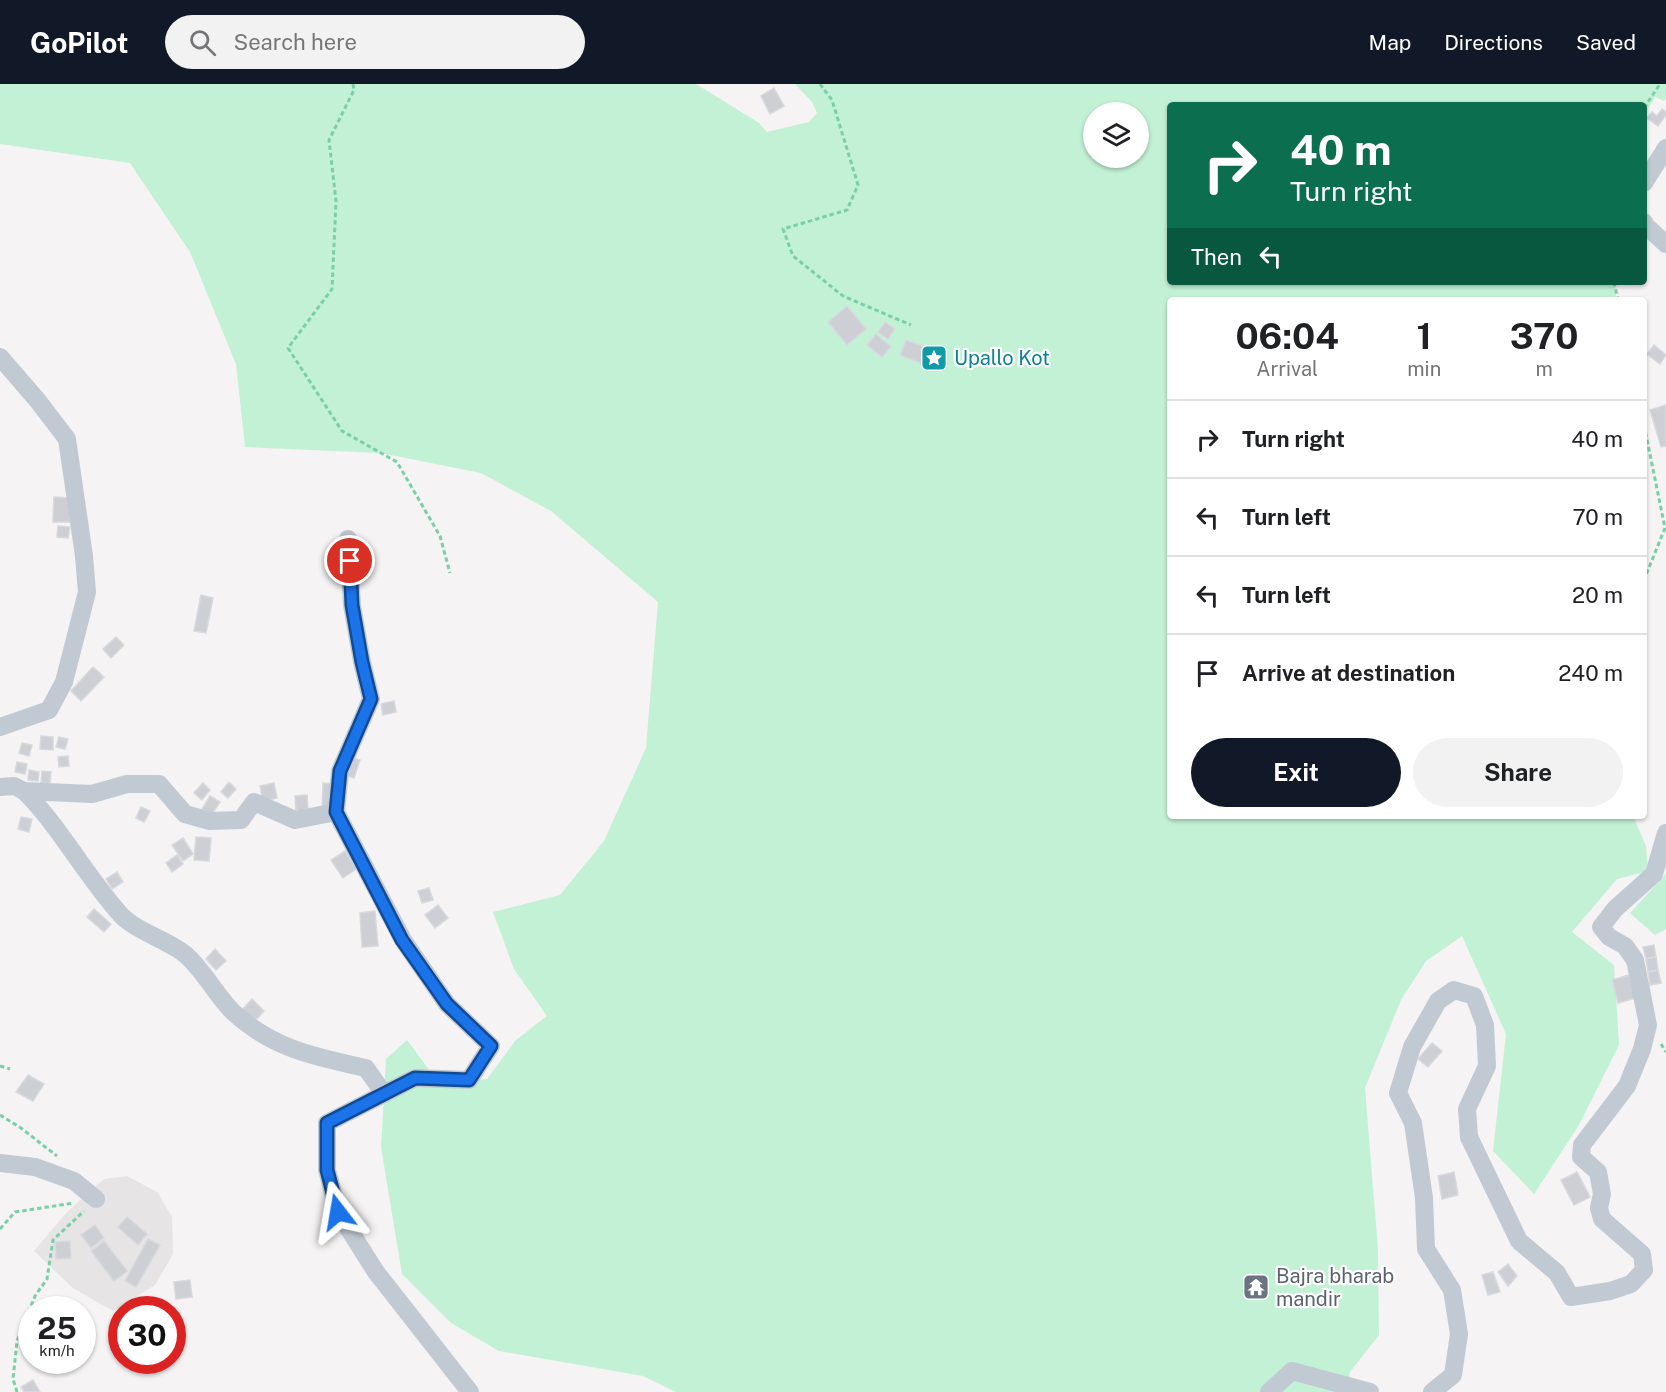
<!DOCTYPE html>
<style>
:root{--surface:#fff;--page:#f2f2f2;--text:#202124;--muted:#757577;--line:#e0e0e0;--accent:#111827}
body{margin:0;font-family:"Public Sans",sans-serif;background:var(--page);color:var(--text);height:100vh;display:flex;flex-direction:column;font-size:22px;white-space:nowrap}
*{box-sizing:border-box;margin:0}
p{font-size:20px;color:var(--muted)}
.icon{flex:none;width:33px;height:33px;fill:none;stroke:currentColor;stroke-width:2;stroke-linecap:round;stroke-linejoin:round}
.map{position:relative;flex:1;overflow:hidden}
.panel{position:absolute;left:1167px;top:213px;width:480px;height:522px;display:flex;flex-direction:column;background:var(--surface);border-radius:6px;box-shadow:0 2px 4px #0004}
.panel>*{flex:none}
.hud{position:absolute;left:1167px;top:18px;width:480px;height:183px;border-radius:6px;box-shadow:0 2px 4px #0004;background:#0b6e4f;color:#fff;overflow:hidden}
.buttons{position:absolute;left:1083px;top:18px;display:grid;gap:12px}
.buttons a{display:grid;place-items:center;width:66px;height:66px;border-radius:50%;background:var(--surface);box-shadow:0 2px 4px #0004;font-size:30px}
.speed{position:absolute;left:18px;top:1212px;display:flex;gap:12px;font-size:30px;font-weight:700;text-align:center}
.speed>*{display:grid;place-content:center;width:78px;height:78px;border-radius:50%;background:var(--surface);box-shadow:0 2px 4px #0004;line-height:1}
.speed small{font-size:15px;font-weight:400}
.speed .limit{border:9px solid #d22;background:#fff;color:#111}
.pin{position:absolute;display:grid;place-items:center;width:51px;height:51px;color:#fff;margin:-26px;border:3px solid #fff;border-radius:50%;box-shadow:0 2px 6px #0007}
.me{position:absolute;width:66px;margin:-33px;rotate:346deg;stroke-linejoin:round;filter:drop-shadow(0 0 4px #0008)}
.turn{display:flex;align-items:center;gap:21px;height:126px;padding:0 24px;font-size:27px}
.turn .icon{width:78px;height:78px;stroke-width:2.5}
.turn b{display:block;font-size:42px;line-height:51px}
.then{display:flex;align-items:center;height:57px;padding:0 24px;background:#0003;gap:12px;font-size:22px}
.eta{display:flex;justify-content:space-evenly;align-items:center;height:102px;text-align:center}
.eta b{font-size:36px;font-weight:700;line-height:42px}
.cta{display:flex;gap:12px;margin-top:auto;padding:12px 24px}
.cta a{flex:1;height:69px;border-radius:36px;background:var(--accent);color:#fff;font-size:24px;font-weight:700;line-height:69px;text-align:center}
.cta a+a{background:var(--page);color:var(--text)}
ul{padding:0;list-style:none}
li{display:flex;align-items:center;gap:18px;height:78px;padding:0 24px;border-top:2px solid var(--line)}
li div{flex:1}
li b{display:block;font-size:22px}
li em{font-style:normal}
header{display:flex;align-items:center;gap:36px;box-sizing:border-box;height:84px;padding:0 30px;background:var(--accent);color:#fff}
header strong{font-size:28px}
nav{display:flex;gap:33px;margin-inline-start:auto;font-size:21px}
.search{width:420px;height:54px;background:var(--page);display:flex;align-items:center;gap:15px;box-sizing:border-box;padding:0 21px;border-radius:33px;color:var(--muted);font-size:22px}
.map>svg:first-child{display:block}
.education{fill:#e6e4e5}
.green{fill:#c3f1d5;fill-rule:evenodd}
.building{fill:#cdcfd5;stroke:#d7d9de;stroke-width:1.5}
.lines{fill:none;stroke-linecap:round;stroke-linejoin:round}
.path{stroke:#7ad0a6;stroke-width:3;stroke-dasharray:4.5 3;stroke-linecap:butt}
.minor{stroke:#c1cad2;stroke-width:18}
.route-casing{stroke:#114b97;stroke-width:15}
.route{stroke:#1a73e8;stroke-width:10}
.labels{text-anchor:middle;stroke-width:4.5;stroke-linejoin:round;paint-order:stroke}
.culture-label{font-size:20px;fill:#0d838f;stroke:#fff;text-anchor:start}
.worship-label{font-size:20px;fill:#5b616d;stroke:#fff;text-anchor:start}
</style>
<header>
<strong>GoPilot</strong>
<div class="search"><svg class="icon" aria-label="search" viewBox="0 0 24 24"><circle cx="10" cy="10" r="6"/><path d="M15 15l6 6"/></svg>Search here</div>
<nav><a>Map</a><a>Directions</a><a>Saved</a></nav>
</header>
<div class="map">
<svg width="1666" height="1308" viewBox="0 0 1666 1308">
<rect width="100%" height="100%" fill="#f5f3f3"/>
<path class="education" d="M127,1092L157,1108L172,1133L173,1170L155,1201L113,1227L73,1204L34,1167L67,1128L104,1095Z"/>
<g class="green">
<path d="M0,0H696L759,39L767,48L809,38L817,29L812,18L795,0H1666V15L1664,17L1655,13L1644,31V21H1170V198H1615L1616,216H1170V732H1633L1646,762L1648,787L1617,795L1572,848L1614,881L1619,961L1579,1041L1534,1110L1493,1067L1506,950L1462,852L1426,877L1401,916L1365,1004L1378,1166L1379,1251L1350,1288L1346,1308H676L643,1292L499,1267L451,1239L402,1190L381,1063L386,975L407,956L438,998L487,995L516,956L547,932L514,885L493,828L560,811L604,757L646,664L658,518L551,427L481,389L380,369L245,363L236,280L190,168L130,79L0,60ZM1094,28H1138V74H1094Z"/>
<path d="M1666,790V845L1655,851L1630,829Z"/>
</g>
<g class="building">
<path d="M774,4L784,22L770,30L761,12Z"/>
<path d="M1662,25L1666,28V31L1658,42L1647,34L1652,28L1657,32Z"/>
<path d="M847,222L866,245L847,261L828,238Z"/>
<path d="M885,238L895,245L888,255L878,248Z"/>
<path d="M876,250L891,263L882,273L867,261Z"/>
<path d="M906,256L931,265L925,281L900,271Z"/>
<path d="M1654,261L1666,271L1660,280L1647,270Z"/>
<path d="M1666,321V362L1661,363L1650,326Z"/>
<path d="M54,413L71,414L70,438H53Z"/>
<path d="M58,442L70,443L68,454L57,453Z"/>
<path d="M201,511L213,514L206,549L194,547Z"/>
<path d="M116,553L124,561L111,574L103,565Z"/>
<path d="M93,583L104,593L81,617L71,607Z"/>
<path d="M394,617L396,628L383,631L381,620Z"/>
<path d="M41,652L53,653V666L40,665Z"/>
<path d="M59,653L68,655L65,665L56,663Z"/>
<path d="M22,659L32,661L29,672L19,669Z"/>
<path d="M68,672L69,682L59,683L58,673Z"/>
<path d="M350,673L360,676L354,694L344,691Z"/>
<path d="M17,678L27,680L25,690L15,688Z"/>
<path d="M29,686L39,688L38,697L28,696Z"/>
<path d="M42,687L51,688L50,699H41Z"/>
<path d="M229,698L236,705L228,714L221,708Z"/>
<path d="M203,699L210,706L202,716L194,709Z"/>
<path d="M274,699L277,714L263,717L260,702Z"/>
<path d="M323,699L335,700L334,728H322Z"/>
<path d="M307,711L308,726L296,727L295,712Z"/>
<path d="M210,712L220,718L212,730L202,725Z"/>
<path d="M141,723L150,727L144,738L136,734Z"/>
<path d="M21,733L32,735L29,748L18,745Z"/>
<path d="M196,753L211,754L209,777L194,776Z"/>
<path d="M183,754L193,770L183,777L172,761Z"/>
<path d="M345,767L356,785L343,794L331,776Z"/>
<path d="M177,771L183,780L172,788L166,779Z"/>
<path d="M117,788L123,798L112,805L106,795Z"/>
<path d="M429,804L433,816L422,819L418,807Z"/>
<path d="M438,821L448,834L435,844L425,831Z"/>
<path d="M94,825L111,840L104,848L87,833Z"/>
<path d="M375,827L378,862L362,863L360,829Z"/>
<path d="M1654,861L1656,873L1646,875L1643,863Z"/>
<path d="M215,865L226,877L216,886L206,875Z"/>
<path d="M1656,873L1658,886L1648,888L1646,875Z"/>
<path d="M1658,886L1661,899L1650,901L1648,888Z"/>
<path d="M1629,891L1636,914L1618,919L1612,896Z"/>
<path d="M252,915L264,927L254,938L241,927Z"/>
<path d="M1432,959L1442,967L1428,983L1418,975Z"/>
<path d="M28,991L44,1000L33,1017L16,1008Z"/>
<path d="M1454,1088L1458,1111L1442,1115L1438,1092Z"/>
<path d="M1577,1088L1590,1113L1574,1121L1561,1096Z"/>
<path d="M127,1133L147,1150L138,1161L118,1143Z"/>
<path d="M95,1141L104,1154L91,1164L81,1151Z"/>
<path d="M148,1155L160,1161L136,1203L125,1197Z"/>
<path d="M70,1157L71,1174L56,1175L55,1158Z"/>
<path d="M104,1157L127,1187L114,1197L91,1167Z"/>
<path d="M1508,1180L1517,1192L1508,1202L1498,1188Z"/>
<path d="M1493,1188L1500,1208L1488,1211L1482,1191Z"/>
<path d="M190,1196L192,1213L176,1215L174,1198Z"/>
<path d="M32,1253V1268L28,1270L21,1258Z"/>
<path d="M33,1296L40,1308H24L21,1303Z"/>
</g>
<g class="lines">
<g class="path">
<path d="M353,0L354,6L329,56L336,117L332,205L288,264L342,347L397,378L440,452L450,489"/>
<path d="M820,0L832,16L858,101L847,126L783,145L793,172L843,212L911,241"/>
<path d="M1644,24L1660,0"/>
<path d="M1614,198L1618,216"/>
<path d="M1644,341L1665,444L1644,496"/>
<path d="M1661,960L1666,968"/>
<path d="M0,982L10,985"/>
<path d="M0,1031L21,1044L57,1072"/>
<path d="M0,1145L15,1128L74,1119"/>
<path d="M17,1308L13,1295L17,1257L35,1212L47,1195L53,1156L84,1127"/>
</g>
<g class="minor">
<path d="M1644,99L1666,64"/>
<path d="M1644,138L1646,142L1666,160"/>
<path d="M0,273L38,317L67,355L84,472L87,508L64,598L49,626L0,643"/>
<path d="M348,455L352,521L362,578L371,615L340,687L336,728L403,856L447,920L491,962L469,996L415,994L327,1039V1086L338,1128L376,1188L470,1308"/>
<path d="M0,703L14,702L24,707L92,710L127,700H159L185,730L210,737L241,736L254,718L295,736L336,728"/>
<path d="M24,707C61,744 85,791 120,830C135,847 168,856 186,871C204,887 216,911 233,928C273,965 316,973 366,984L384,1010"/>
<path d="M0,1079L35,1083L74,1097L96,1115"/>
<path d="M1269,1308L1292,1287L1370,1308"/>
<path d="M1432,1308L1453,1291L1459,1250L1452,1206L1426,1165L1424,1114L1413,1039L1398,1009L1412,963L1438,917L1454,906L1474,912L1485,941L1487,982L1467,1025L1469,1053L1519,1157L1557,1189L1571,1213L1610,1207L1631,1200L1644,1186L1642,1170L1602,1135L1599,1124L1602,1110L1598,1088L1581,1073L1582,1061L1627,1002L1642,965L1648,941L1635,876L1625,862L1609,853L1601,843L1615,825L1654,790L1666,749"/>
</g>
</g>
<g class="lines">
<defs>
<path id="route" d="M338,1128L327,1086V1039L415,994L469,996L491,962L447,920L402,856L336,728L340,687L371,615L362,578L352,521L350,477"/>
</defs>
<use href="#route" class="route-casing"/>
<use href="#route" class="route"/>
</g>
<defs>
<symbol id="sight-square" viewBox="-11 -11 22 22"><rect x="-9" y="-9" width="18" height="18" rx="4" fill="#0f9aa8" stroke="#fff"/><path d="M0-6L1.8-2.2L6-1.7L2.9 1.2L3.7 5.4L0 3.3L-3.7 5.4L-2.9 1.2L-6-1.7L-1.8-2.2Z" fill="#fff"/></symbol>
<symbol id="temple-square" viewBox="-11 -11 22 22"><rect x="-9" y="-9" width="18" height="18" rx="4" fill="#6b7280" stroke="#fff"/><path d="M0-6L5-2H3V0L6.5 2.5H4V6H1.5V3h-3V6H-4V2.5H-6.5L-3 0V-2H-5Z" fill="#fff"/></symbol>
</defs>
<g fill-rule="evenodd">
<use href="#sight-square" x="919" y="259" width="30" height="30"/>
<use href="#temple-square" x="1241" y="1188" width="30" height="30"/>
</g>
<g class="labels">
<g class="culture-label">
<text x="954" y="281">Upallo Kot</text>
</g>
<g class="worship-label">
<text x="1276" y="1199">Bajra bharab<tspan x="1276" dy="23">mandir</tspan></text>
</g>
</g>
</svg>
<div class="buttons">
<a><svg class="icon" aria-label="layers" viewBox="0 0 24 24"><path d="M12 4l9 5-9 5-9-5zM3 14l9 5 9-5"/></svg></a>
</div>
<div class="speed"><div>25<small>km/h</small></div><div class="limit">30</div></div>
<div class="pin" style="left:350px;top:477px;background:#d93025"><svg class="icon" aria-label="arrive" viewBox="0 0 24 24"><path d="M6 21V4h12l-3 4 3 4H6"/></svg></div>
<svg class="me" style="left:338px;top:1128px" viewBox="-20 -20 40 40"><path d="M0-17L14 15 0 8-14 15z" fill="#1a73e8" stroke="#fff" stroke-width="4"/></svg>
<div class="hud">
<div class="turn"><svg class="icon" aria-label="right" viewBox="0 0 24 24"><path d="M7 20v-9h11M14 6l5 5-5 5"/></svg><div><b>40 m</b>Turn right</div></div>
<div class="then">Then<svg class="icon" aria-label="left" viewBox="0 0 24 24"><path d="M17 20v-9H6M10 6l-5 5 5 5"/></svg></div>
</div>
<section class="panel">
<div class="eta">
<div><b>06:04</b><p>Arrival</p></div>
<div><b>1</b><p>min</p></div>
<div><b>370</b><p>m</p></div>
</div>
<ul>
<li><svg class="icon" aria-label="right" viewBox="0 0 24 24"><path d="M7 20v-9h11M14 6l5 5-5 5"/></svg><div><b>Turn right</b></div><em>40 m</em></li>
<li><svg class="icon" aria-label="left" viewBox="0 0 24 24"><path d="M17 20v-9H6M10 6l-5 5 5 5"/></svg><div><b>Turn left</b></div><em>70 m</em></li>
<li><svg class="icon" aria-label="left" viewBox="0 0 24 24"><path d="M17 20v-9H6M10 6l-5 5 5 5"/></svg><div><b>Turn left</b></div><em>20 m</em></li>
<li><svg class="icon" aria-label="arrive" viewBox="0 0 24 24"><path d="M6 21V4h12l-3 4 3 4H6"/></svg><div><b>Arrive at destination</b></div><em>240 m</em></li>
</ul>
<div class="cta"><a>Exit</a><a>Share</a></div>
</section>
</div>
